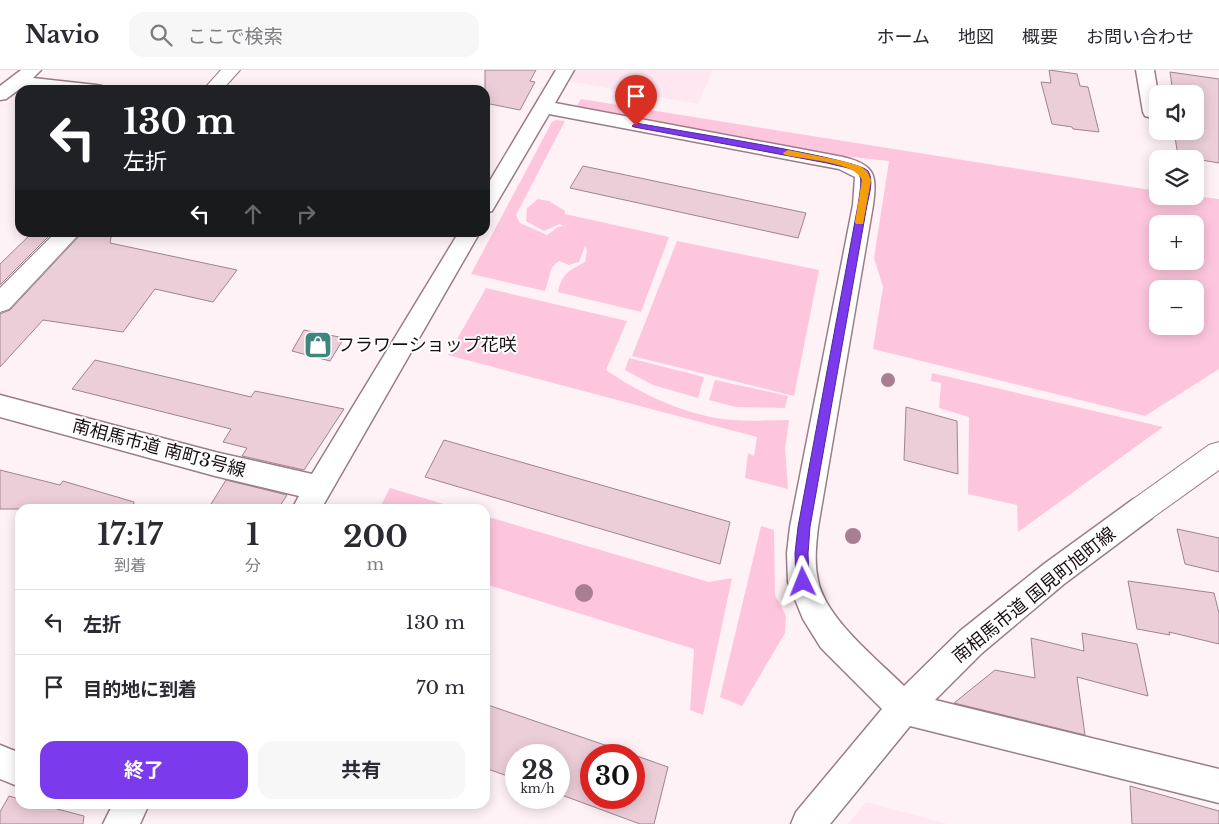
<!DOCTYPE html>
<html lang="ja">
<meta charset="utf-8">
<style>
:root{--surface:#fff;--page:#f7f7f7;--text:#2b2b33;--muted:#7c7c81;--line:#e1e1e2;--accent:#7c3aed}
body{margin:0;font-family:"Libre Baskerville","Noto Sans JP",serif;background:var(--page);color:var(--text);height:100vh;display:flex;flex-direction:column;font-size:19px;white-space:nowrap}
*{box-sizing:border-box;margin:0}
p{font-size:16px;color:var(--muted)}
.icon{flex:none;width:28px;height:28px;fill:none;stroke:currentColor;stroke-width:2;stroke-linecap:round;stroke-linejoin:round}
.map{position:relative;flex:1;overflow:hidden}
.panel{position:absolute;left:15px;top:434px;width:475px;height:305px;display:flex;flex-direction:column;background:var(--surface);border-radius:15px;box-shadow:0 2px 12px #0003}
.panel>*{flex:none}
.hud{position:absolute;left:15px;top:15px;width:475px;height:152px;border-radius:15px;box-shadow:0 2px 12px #0003;background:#202124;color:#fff;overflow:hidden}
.buttons{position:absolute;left:1149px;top:15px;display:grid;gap:10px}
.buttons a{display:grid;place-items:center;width:55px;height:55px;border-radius:10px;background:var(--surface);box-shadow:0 2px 12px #0003;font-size:25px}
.speed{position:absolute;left:505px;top:674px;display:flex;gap:10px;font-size:25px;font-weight:700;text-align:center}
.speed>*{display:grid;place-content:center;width:65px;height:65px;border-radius:50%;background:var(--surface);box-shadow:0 2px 12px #0003;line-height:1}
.speed small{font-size:12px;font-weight:400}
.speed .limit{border:8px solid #d22;background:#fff;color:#111}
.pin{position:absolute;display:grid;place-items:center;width:42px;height:42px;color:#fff;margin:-51px -21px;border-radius:50% 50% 50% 0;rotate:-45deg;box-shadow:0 0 5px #0007}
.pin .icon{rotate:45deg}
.me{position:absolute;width:55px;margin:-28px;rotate:358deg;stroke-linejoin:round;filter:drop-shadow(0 0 4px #0008)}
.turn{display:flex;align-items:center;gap:18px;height:105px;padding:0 25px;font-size:22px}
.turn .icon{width:65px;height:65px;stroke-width:2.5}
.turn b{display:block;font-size:35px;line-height:42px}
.lanes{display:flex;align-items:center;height:48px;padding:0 25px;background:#0003;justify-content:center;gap:25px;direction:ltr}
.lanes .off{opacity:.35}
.eta{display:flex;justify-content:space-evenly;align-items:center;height:85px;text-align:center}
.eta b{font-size:30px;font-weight:700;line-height:35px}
.cta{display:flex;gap:10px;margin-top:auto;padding:10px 25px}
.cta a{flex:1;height:58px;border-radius:15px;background:var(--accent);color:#fff;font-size:20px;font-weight:700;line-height:58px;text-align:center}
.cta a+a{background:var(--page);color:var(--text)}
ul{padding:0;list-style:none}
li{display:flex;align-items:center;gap:15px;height:65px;padding:0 25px;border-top:1px solid var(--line)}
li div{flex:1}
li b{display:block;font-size:19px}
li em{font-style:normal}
header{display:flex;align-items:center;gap:30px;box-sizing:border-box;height:70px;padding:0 25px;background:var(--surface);border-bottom:1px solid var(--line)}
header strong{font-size:24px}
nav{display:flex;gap:28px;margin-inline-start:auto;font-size:18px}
.search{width:350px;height:45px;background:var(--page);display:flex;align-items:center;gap:12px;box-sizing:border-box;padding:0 18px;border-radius:15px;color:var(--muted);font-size:19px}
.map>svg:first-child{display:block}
.built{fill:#fee7f0}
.green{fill:#fec6dd;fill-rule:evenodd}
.building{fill:#ecced9;stroke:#9f838e}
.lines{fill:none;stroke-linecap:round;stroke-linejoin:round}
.street-casing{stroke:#997d88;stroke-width:3}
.secondary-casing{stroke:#997d88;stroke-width:2}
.street{fill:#fff;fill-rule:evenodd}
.secondary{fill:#fff;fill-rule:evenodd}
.tree{fill:#a87e92}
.route{fill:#7c3aed;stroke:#51269a}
.slow{fill:#f59e0b}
.labels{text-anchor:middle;stroke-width:4;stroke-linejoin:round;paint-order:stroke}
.poi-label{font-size:18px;fill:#190f13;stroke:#fff;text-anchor:start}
.street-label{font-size:18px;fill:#190f13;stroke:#fff}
</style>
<header>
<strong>Navio</strong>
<div class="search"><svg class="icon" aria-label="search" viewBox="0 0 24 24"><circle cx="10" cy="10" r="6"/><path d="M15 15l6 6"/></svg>ここで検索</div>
<nav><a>ホーム</a><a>地図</a><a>概要</a><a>お問い合わせ</a></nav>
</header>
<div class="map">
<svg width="1219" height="754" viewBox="0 0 1219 754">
<rect width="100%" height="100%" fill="#fff2f7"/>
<g class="built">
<path d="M575,0H713L698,34L568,11Z"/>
<path d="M866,732L948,754H848Z"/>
</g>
<g class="green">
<path d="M581,29L1157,121L1158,126H1194L1219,129V299L1145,346L873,279L883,217L874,188L889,91L834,85L577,36ZM1158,154H1195V191H1158ZM1158,219H1195V256H1158Z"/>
<path d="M556,50L565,51L516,145L520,153L547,165L558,157L563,156L560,154L544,161L526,151L527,138L538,129L549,131L565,141V144L669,167L641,242L558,222C562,203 569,201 585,192L587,180L585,176L579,192L569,195L559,191L552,197L545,221L471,204L552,52Z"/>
<path d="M677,171L819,200L794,326L632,286Z"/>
<path d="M486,218L627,251L606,300C641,324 681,343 723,349C744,352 767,350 789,350L785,379L788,419L745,408L748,383L754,386L757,367L448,285Z"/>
<path d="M629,288L704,307L698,328L653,315L625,300Z"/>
<path d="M932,303L1163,357L1018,462L1017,435L968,424L969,347L939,338L941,313L931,311Z"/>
<path d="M715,310L788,326L785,338L736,337L709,330Z"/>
<path d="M390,418L460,439H379Z"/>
<path d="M485,446L709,512L732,508L703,645L690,640L694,579L485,514Z"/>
<path d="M761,456L774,460L775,525L786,546L785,563L742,636L720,627Z"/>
</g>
<g class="building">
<path d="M485,0H536L530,11L535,12L520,40L485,33Z"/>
<path d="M1049,0L1077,4L1080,16L1088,17L1099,62L1073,59L1072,57L1052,54L1041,12L1051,13Z"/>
<path d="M1170,2L1219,9V93L1178,86L1174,61H1195V24H1173Z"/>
<path d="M583,96L806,143L798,168L570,118Z"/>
<path d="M33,162H53L0,215V194Z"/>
<path d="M83,162H112L110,173L237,200L213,232L155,219L123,262L43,250L0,297V244L10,240Z"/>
<path d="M304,260L344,268L330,291L292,281Z"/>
<path d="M95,290L251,327L255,321L344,339L304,400L242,386L247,378L223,372L231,359L72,319Z"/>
<path d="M906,337L957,351L958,404L904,390Z"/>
<path d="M444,370L730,452L720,494L425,407Z"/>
<path d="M0,400L60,415L63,411L134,432L133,439H0Z"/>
<path d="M226,410L287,425L278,439H208Z"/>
<path d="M1177,459L1219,468V502L1185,494Z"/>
<path d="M1128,511L1214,523L1219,543V574L1169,562L1170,565L1137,559Z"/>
<path d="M1082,563L1137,574L1148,626L1077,607L1085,665L954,633L995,600L1035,608L1031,568L1084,581Z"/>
<path d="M485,634L634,685H591V728H634V685L668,697L654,754H640L559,724V685H516V709L485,698Z"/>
<path d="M1130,716L1219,741V754H1132Z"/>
<path d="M9,726L20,729V734H38L84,746L83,754H0V742Z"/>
</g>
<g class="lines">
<defs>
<g id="street">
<path d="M21,0H41L33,8L96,15L102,16L105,20H43L21,18L6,29L0,30V16Z"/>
<path d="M556,0H574L555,33L843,87C875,95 877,104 873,135L818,457C816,475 814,493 818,510C824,547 878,590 904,616L960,561L1044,494L1132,430L1142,426L1152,430L1156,439L1152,448L1064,514L982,583L935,630L1219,699V733L910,656L830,754H791L796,742L882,639L821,578L803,549L788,512L787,483L790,457L853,135L855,107L839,99L549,44L492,141L485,143V119Z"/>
<path d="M1136,0H1154L1158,24V46L1152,48L1145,46L1143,42Z"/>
<path d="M459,162H480L321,439H292L299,426L215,406L0,347V325L215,382L312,404Z"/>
<path d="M0,675L20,683V717L0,709Z"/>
<path d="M113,734H149L140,754H103Z"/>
</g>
<g id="secondary">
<path d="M221,0H240L222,20H203Z"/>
<path d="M56,162H81L9,239L0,242V218Z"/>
<path d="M1219,372V400L1152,448L1142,452L1132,448L1128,439L1132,430L1209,375Z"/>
</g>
</defs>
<use href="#street" class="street-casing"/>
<use href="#secondary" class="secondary-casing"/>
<use href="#street" class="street"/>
<use href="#secondary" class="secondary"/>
</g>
<g class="tree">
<circle cx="888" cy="310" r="7"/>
<circle cx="853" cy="466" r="8"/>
<circle cx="584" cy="523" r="9"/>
</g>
<path class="route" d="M636,53C667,59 857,88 868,101C874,110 869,125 867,135L810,457L808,483L809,512L807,516L803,518L798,516L796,512L795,483L798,457L858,135C864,97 863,102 827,93L634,57L632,56Z"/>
<path class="slow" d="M788,80L843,91L860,96L867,101L871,110L863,154H856L855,152L862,110C856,92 802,89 785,85L783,83Z"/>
<defs>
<symbol id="shop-square" viewBox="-11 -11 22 22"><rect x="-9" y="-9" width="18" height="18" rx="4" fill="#3f8681" stroke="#fff"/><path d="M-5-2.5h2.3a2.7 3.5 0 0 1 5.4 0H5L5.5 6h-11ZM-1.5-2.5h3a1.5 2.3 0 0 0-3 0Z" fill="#fff"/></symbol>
</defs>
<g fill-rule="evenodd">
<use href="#shop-square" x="302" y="259" width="32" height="32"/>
</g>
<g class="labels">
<g class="poi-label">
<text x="337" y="281">フラワーショップ花咲</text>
</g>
<g class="street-label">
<text transform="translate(159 378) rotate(15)" y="6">南相馬市道 南町3号線</text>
<text transform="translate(1034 525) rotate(-39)" y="6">南相馬市道 国見町旭町線</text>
</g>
</g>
</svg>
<div class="buttons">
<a><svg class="icon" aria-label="sound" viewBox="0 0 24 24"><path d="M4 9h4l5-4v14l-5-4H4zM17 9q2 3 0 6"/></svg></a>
<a><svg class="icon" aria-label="layers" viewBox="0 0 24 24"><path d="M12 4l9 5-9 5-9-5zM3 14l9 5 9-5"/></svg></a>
<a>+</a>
<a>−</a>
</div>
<div class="speed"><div>28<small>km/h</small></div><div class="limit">30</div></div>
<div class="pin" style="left:636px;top:56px;background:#d93025"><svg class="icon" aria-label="arrive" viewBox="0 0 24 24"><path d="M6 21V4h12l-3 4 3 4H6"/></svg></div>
<svg class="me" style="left:803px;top:512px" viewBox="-20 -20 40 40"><path d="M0-17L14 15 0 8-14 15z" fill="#7c3aed" stroke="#fff" stroke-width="4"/></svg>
<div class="hud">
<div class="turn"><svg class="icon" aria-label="left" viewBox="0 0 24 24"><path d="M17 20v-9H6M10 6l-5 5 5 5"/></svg><div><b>130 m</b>左折</div></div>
<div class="lanes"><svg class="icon" aria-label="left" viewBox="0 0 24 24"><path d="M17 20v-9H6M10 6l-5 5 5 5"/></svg><svg class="icon off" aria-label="ahead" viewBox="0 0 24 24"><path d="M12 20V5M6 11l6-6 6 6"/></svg><svg class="icon off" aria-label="right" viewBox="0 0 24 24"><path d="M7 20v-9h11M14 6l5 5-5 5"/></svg></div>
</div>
<section class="panel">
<div class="eta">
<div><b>17:17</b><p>到着</p></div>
<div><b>1</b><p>分</p></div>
<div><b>200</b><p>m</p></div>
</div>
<ul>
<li><svg class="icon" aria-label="left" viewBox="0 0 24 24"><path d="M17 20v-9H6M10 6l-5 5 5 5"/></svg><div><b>左折</b></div><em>130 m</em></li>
<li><svg class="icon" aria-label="arrive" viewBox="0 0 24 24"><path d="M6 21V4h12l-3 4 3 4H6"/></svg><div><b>目的地に到着</b></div><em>70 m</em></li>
</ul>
<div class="cta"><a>終了</a><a>共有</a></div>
</section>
</div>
